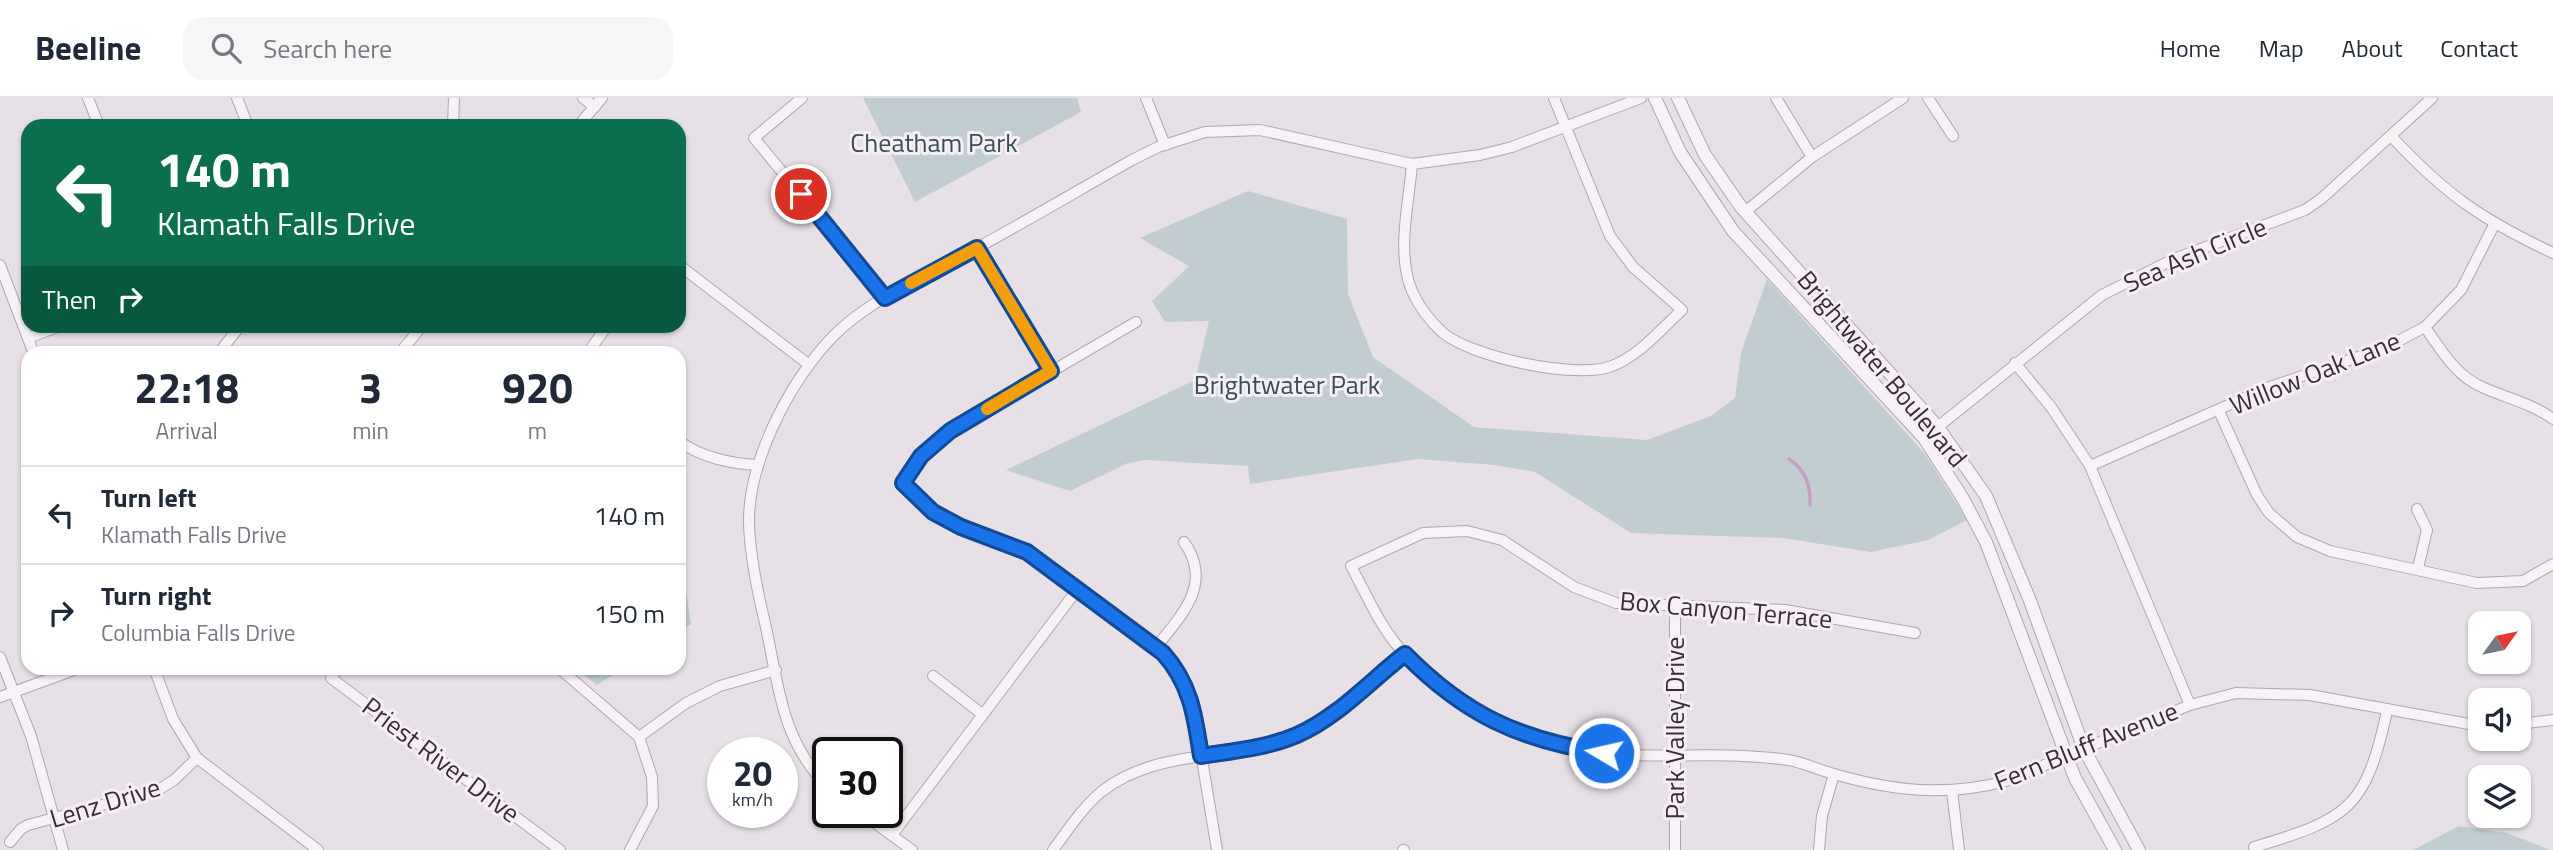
<!DOCTYPE html>
<style>
:root{--surface:#fff;--page:#f6f6f7;--text:#1f2937;--muted:#747a83;--line:#e0e1e3}
body{margin:0;font-family:"Titillium Web",sans-serif;background:var(--page);color:var(--text);height:100vh;display:flex;flex-direction:column;font-size:26px;white-space:nowrap}
*{box-sizing:border-box;margin:0}
p{font-size:23px;color:var(--muted)}
.icon{flex:none;width:38px;height:38px;fill:none;stroke:currentColor;stroke-width:2;stroke-linecap:round;stroke-linejoin:round}
.map{position:relative;flex:1;overflow:hidden}
.side{position:absolute;left:21px;top:248px;width:665px;height:329px;display:flex;flex-direction:column;background:var(--surface);border-radius:21px;box-shadow:0 2px 5px #0004}
.side>*{flex:none}
.hud{position:absolute;left:21px;top:21px;width:665px;height:214px;border-radius:21px;box-shadow:0 2px 5px #0004;background:#0b6e4f;color:#fff;overflow:hidden}
.needle{width:46px;rotate:57deg}
.buttons{position:absolute;left:2468px;top:513px;display:grid;gap:14px}
.buttons a{display:grid;place-items:center;width:63px;height:63px;border-radius:14px;background:var(--surface);box-shadow:0 2px 5px #0004;font-size:35px}
.speed{position:absolute;left:707px;top:639px;display:flex;gap:14px;font-size:35px;font-weight:700;text-align:center}
.speed>*{display:grid;place-content:center;width:91px;height:91px;border-radius:50%;background:var(--surface);box-shadow:0 2px 5px #0004;line-height:1}
.speed small{font-size:18px;font-weight:400}
.speed .limit{border:4px solid #111;border-radius:10px;background:#fff;color:#111}
.pin{position:absolute;display:grid;place-items:center;width:60px;height:60px;color:#fff;margin:-30px;border:4px solid #fff;border-radius:50%;box-shadow:0 2px 7px #0007}
.me{position:absolute;width:77px;margin:-38px;rotate:279deg;stroke-linejoin:round;filter:drop-shadow(0 0 5px #0008)}
.turn{display:flex;align-items:center;gap:24px;height:147px;padding:0 21px;font-size:32px}
.turn .icon{width:91px;height:91px;stroke-width:2.5}
.turn b{display:block;font-size:49px;line-height:60px}
.then{display:flex;align-items:center;height:66px;padding:0 21px;background:#0003;gap:14px;font-size:26px}
.eta{display:flex;justify-content:space-evenly;align-items:center;height:119px;text-align:center}
.eta b{font-size:42px;font-weight:700;line-height:49px}
ul{padding:0;list-style:none}
li{display:flex;align-items:center;gap:21px;height:98px;padding:0 21px;border-top:2px solid var(--line)}
li div{flex:1}
li b{display:block;font-size:26px}
li em{font-style:normal}
header{display:flex;align-items:center;gap:42px;box-sizing:border-box;height:98px;padding:0 35px;background:var(--surface);border-bottom:2px solid var(--line)}
header strong{font-size:33px}
nav{display:flex;gap:38px;margin-inline-start:auto;font-size:24px}
.search{width:490px;height:63px;background:var(--page);display:flex;align-items:center;gap:18px;box-sizing:border-box;padding:0 24px;border-radius:21px;color:var(--muted);font-size:26px}
.map>svg:first-child{display:block}
.green{fill:#c2cdd1}
.lines{fill:none;stroke-linecap:round;stroke-linejoin:round}
.stream{stroke:#c49fc4;stroke-width:3.5}
.minor-casing{stroke:#b1a6b0;stroke-width:12}
.tertiary-casing{stroke:#b1a6b0;stroke-width:14}
.minor{stroke:#f6f2f6;stroke-width:10}
.tertiary{stroke:#f6f2f6;stroke-width:12}
.route-casing{stroke:#114b97;stroke-width:18}
.route{stroke:#1a73e8;stroke-width:12}
.slow{stroke:#f59e0b;stroke-width:12}
.labels{text-anchor:middle;stroke-width:6;stroke-linejoin:round;paint-order:stroke}
.park-label{font-size:26px;fill:#394f58;stroke:#f5eff5}
.street-label{font-size:26px;fill:#3d2a3b;stroke:#f5eff5}
</style>
<header>
<strong>Beeline</strong>
<div class="search"><svg class="icon" aria-label="search" viewBox="0 0 24 24"><circle cx="10" cy="10" r="6"/><path d="M15 15l6 6"/></svg>Search here</div>
<nav><a>Home</a><a>Map</a><a>About</a><a>Contact</a></nav>
</header>
<div class="map">
<svg width="2553" height="752" viewBox="0 0 2553 752">
<rect width="100%" height="100%" fill="#e8e0e7"/>
<g class="green">
<path d="M863,0H1077L1081,14L915,104Z"/>
<path d="M1248,93L1347,121L1348,196L1373,259L1474,329L1647,342L1711,318L1735,300L1741,255L1767,181L1925,356L1967,422L1928,442L1871,454L1783,440L1631,435L1535,374L1495,367L1418,361L1250,386L1248,368L1145,362L1128,365L1070,393L1006,372L1195,282L1209,223L1165,224L1152,203L1189,168L1140,140Z"/>
<path d="M679,446L691,526L679,534Z"/>
<path d="M576,571H622L597,587Z"/>
<path d="M2459,728L2507,735L2551,752H2413Z"/>
</g>
<g class="lines">
<path class="stream" d="M1789,361C1806,372 1811,388 1810,407"/>
<defs>
<g id="minor">
<path d="M88,0L99,28"/>
<path d="M237,0L248,28"/>
<path d="M583,0L595,9"/>
<path d="M802,0L754,40L885,199"/>
<path d="M1146,0L1165,47"/>
<path d="M1776,0L1812,59"/>
<path d="M1928,0L1953,38"/>
<path d="M453,28L454,0"/>
<path d="M578,28L602,0"/>
<path d="M2392,39C2446,97 2481,121 2553,155"/>
<path d="M1412,66C1409,105 1396,155 1412,193C1419,209 1430,223 1443,235C1472,259 1577,282 1612,268C1639,258 1661,231 1682,212L1633,169L1610,138L1554,0"/>
<path d="M1745,114L1812,59L1903,0"/>
<path d="M977,150L1051,273"/>
<path d="M0,167L34,256"/>
<path d="M679,167L808,266"/>
<path d="M1136,224L950,333L921,358L903,385L933,414L961,429L1027,454L1156,549L1175,568L1192,601L1217,752"/>
<path d="M2425,229C2441,252 2456,278 2482,289C2506,300 2531,305 2553,321"/>
<path d="M28,240L60,228"/>
<path d="M218,256L240,228"/>
<path d="M399,256L422,228"/>
<path d="M587,256L607,228"/>
<path d="M2015,265L2051,309L2090,368L2190,607"/>
<path d="M2219,313L2257,397L2269,415L2297,439L2330,453L2477,485L2523,483L2553,466"/>
<path d="M1924,340L2102,197L2174,161L2305,112L2321,101L2432,0"/>
<path d="M679,343C700,359 732,366 758,367"/>
<path d="M2090,368L2267,290L2385,250L2425,229L2461,192L2494,127"/>
<path d="M2417,411L2427,432L2418,470"/>
<path d="M1915,535L1785,512L1616,505L1574,489L1502,442L1467,433L1423,435L1351,468C1365,494 1377,522 1396,546C1452,618 1540,653 1628,657C1682,659 1735,654 1788,662C1803,664 1818,672 1834,676C1893,693 1946,699 2006,683L2190,607L2236,595L2310,597L2480,628"/>
<path d="M1156,549C1183,516 1213,485 1184,444"/>
<path d="M0,559L31,638L63,752"/>
<path d="M154,570L173,621L197,660L318,752"/>
<path d="M338,570L331,580L560,752"/>
<path d="M559,570L639,639L652,679L653,708L630,752"/>
<path d="M933,578L982,616"/>
<path d="M0,599L79,570"/>
<path d="M2518,626L2553,622"/>
<path d="M639,639L686,605L720,588L776,572"/>
<path d="M828,689C780,641 779,587 765,525C757,492 750,459 749,425C748,361 795,271 843,229C881,196 931,175 975,151C1028,122 1079,92 1132,62L1158,49L1205,34L1260,32L1412,66L1480,57L1512,49L1641,0"/>
<path d="M1952,693L1959,752"/>
<path d="M860,714L912,752"/>
<path d="M892,737L1077,492"/>
<path d="M10,744L21,731L28,727L158,692L174,682L197,660"/>
<path d="M2254,749C2349,721 2366,710 2387,613"/>
<path d="M1053,752C1068,732 1082,710 1101,694C1157,649 1235,664 1299,636C1339,618 1371,583 1405,556"/>
<path d="M1403,752H1404"/>
<path d="M1675,752V508"/>
<path d="M1819,752L1822,718L1834,676"/>
</g>
<g id="tertiary">
<path d="M1655,0L1680,54L1733,133L1924,340L1962,399L1986,444L2075,680L2115,752"/>
<path d="M1678,0L1705,57L1741,109L1937,328L1986,398L2029,500L2084,651L2139,752"/>
</g>
</defs>
<use href="#minor" class="minor-casing"/>
<use href="#tertiary" class="tertiary-casing"/>
<use href="#minor" class="minor"/>
<use href="#tertiary" class="tertiary"/>
</g>
<g class="lines">
<defs>
<path id="route" d="M801,96L885,200L977,150L1051,273L950,333L921,358L903,385L933,414L961,429L1027,454L1163,555C1191,586 1195,619 1201,658C1233,653 1267,650 1297,637C1338,619 1370,583 1405,556C1465,617 1520,642 1604,655"/>
</defs>
<use href="#route" class="route-casing"/>
<use href="#route" class="route"/>
<path class="slow" d="M911,185L977,150L1051,273L987,311"/>
</g>
<g class="labels">
<g class="park-label">
<text x="934" y="54">Cheatham Park</text>
<text x="1287" y="296">Brightwater Park</text>
</g>
<g class="street-label">
<text transform="translate(2195 157) rotate(-23)" y="9">Sea Ash Circle</text>
<text transform="translate(1882 271) rotate(50)" y="9">Brightwater Boulevard</text>
<text transform="translate(2315 275) rotate(-22)" y="9">Willow Oak Lane</text>
<text transform="translate(1726 512) rotate(5)" y="9">Box Canyon Terrace</text>
<text transform="translate(1675 630) rotate(-90)" y="9">Park Valley Drive</text>
<text transform="translate(2086 648) rotate(-22)" y="9">Fern Bluff Avenue</text>
<text transform="translate(441 662) rotate(37)" y="9">Priest River Drive</text>
<text transform="translate(105 705) rotate(-17)" y="9">Lenz Drive</text>
</g>
</g>
</svg>
<div class="buttons">
<a><svg class="needle" viewBox="-14 -14 28 28"><path d="M0-13l5 13h-10z" fill="#e53935"/><path d="M0 13l5-13h-10z" fill="#747a83"/></svg></a>
<a><svg class="icon" aria-label="sound" viewBox="0 0 24 24"><path d="M4 9h4l5-4v14l-5-4H4zM17 9q2 3 0 6"/></svg></a>
<a><svg class="icon" aria-label="layers" viewBox="0 0 24 24"><path d="M12 4l9 5-9 5-9-5zM3 14l9 5 9-5"/></svg></a>
</div>
<div class="speed"><div>20<small>km/h</small></div><div class="limit">30</div></div>
<div class="pin" style="left:801px;top:96px;background:#d93025"><svg class="icon" aria-label="arrive" viewBox="0 0 24 24"><path d="M6 21V4h12l-3 4 3 4H6"/></svg></div>
<svg class="me" style="left:1604px;top:655px" viewBox="-20 -20 40 40"><circle r="17" fill="#1a73e8" stroke="#fff" stroke-width="3"/><path d="M0-11L8 9 0 5-8 9z" fill="#fff"/></svg>
<div class="hud">
<div class="turn"><svg class="icon" aria-label="left" viewBox="0 0 24 24"><path d="M17 20v-9H6M10 6l-5 5 5 5"/></svg><div><b>140 m</b>Klamath Falls Drive</div></div>
<div class="then">Then<svg class="icon" aria-label="right" viewBox="0 0 24 24"><path d="M7 20v-9h11M14 6l5 5-5 5"/></svg></div>
</div>
<section class="side">
<div class="eta">
<div><b>22:18</b><p>Arrival</p></div>
<div><b>3</b><p>min</p></div>
<div><b>920</b><p>m</p></div>
</div>
<ul>
<li><svg class="icon" aria-label="left" viewBox="0 0 24 24"><path d="M17 20v-9H6M10 6l-5 5 5 5"/></svg><div><b>Turn left</b><p>Klamath Falls Drive</p></div><em>140 m</em></li>
<li><svg class="icon" aria-label="right" viewBox="0 0 24 24"><path d="M7 20v-9h11M14 6l5 5-5 5"/></svg><div><b>Turn right</b><p>Columbia Falls Drive</p></div><em>150 m</em></li>
</ul>
</section>
</div>
